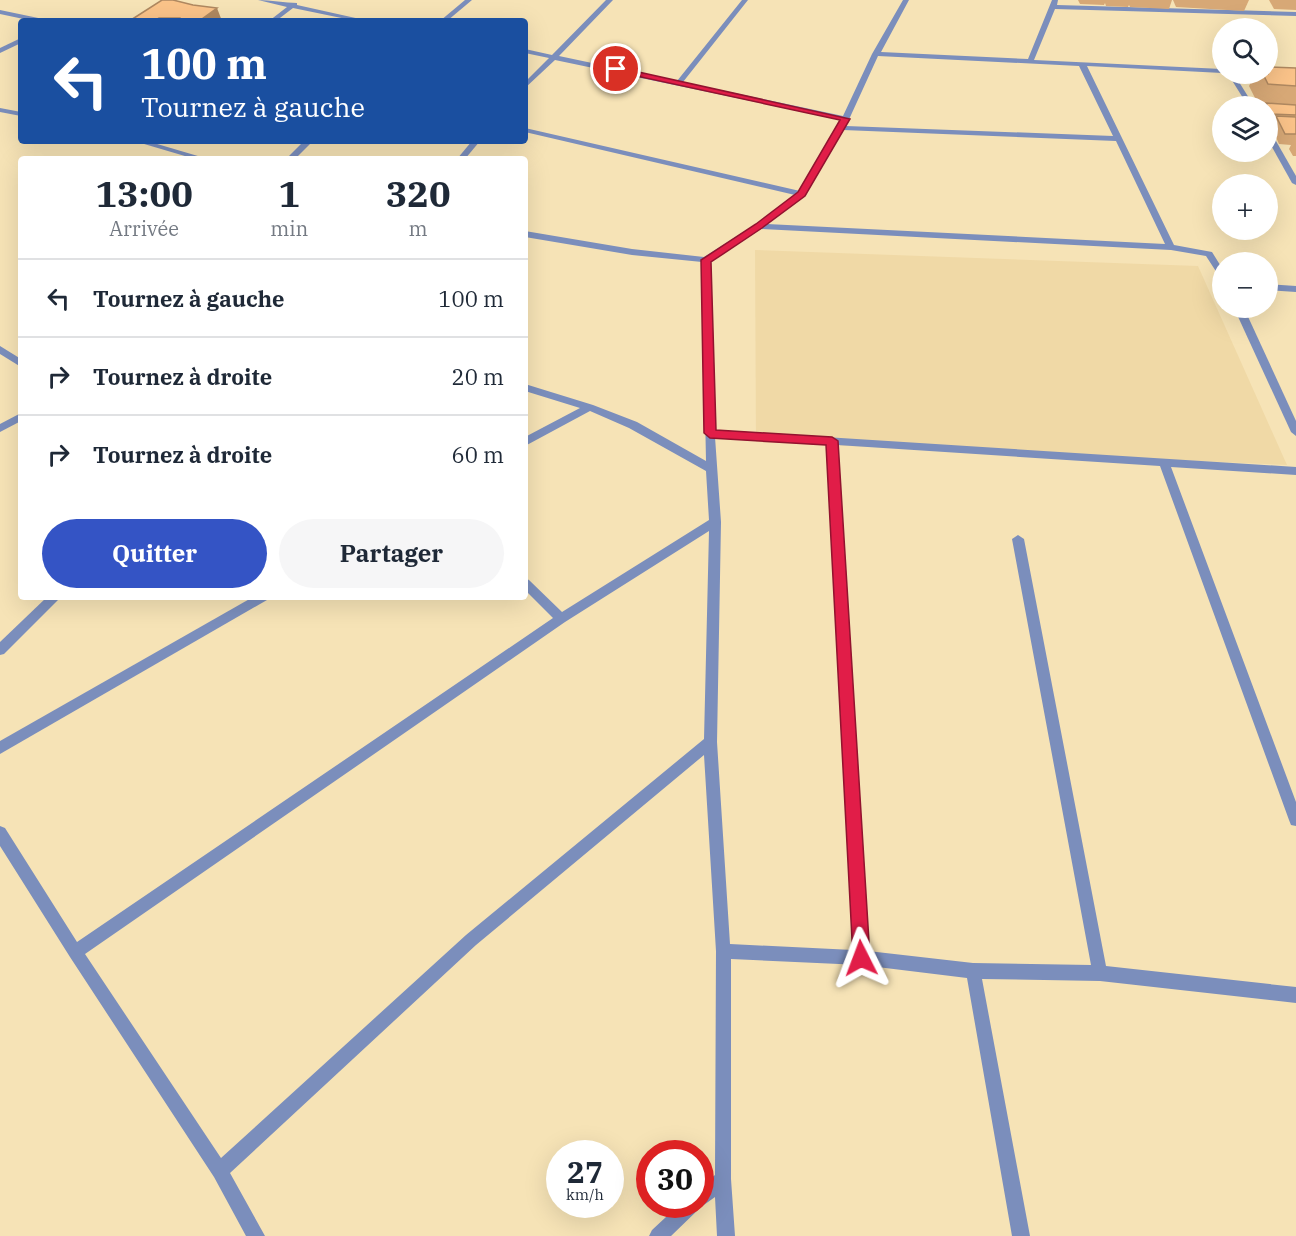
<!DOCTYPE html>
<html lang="fr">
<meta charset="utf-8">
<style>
:root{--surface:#fff;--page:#f6f6f7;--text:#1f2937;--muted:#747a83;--line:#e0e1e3;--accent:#3454c5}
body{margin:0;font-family:"IBM Plex Serif",serif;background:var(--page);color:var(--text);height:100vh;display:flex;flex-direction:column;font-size:22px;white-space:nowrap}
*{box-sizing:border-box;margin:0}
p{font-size:20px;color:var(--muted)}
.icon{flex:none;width:33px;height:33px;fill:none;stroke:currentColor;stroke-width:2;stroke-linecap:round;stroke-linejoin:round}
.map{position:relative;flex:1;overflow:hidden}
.panel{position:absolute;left:18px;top:156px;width:510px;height:444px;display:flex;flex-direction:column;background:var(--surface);border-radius:6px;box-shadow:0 6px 24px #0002}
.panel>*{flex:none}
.banner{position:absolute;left:18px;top:18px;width:510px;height:126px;border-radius:6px;box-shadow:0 6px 24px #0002;background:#1a4fa0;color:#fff;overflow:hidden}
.buttons{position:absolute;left:1212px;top:18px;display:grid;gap:12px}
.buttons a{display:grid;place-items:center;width:66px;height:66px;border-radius:50%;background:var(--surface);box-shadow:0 6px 24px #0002;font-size:30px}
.speed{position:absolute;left:546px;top:1140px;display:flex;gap:12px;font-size:30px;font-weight:700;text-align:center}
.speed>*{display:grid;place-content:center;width:78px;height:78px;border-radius:50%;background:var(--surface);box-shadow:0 6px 24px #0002;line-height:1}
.speed small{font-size:15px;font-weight:400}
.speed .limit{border:9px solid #d22;background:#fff;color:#111}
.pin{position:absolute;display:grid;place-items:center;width:51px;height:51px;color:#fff;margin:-26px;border:3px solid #fff;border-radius:50%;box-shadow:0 2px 6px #0007}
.me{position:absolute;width:66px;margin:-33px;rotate:357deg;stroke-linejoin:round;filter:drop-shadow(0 0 4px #0008)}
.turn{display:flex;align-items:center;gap:21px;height:126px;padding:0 24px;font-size:27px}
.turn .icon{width:78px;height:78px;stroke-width:2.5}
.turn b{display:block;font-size:42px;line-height:51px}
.eta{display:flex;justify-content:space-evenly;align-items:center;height:102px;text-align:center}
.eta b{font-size:36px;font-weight:700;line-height:42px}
.primary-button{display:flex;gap:12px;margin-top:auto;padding:12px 24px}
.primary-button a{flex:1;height:69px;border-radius:36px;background:var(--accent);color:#fff;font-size:24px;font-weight:700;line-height:69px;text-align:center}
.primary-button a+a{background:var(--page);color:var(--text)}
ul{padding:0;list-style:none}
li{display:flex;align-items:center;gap:18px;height:78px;padding:0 24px;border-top:2px solid var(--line)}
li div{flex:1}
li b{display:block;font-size:22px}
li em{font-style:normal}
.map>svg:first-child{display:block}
.built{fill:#f0d9a6}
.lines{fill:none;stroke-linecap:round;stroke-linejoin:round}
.minor{fill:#7b8ebc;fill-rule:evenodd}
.wall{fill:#d7a876}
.shaded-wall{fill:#af8860}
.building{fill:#fac389;stroke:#af8860;stroke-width:1.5}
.route{fill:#e11d48;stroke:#92132f;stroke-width:1.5}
</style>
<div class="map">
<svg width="1296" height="1236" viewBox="0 0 1296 1236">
<rect width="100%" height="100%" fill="#f6e3b6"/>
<path class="built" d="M755,250L1198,266L1287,465L756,442Z"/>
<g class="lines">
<g class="minor">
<path d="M258,0C271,0 285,3 297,3V5L369,21H356L293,8L276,21H269L287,7Z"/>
<path d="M465,0H472L447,21H440Z"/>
<path d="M606,0H613L559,56L677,81L742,0H748L683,82L843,116L872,54L903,0H909L881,52L1028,59L1052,0H1058L1057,5L1296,12V16L1055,9L1034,60L1222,69V73L1087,66L1174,245L1212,252L1222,268V277L1219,276L1206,256L1171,250L761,229L710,261L715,430L1296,467V475L1171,467L1296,802V826L1291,825L1289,820L1160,466L837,445L868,951L973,963L1091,965L1012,539L1018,535L1024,539L1106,966L1296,987V1003L1100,981L982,979L1030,1236H1012L967,978L861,965L731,959V1179L735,1236H717L715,1197L701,1207L671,1236H649L652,1230L680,1204H700V1187L715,1175L716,951L704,755L476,945L230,1173L265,1236H246L214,1177L70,957L0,846V826L5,828L77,942L553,618L525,590V578L529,580L562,612L709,520L706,471L629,428L590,411L525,446V437L580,408L525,391V384L593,405L637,422L706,461L702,262L632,255L525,237V231L632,249L704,257L756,224L795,195L525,132V128L800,191L841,120L555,60L525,88V82L549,58L525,53V49L552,55ZM878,56L1079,66L1113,136L846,126ZM843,130L1116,141L1165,244L767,224L805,196ZM715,437L827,444L853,950L730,944L717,742L721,522ZM709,531L704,739L466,935L221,1158L85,954L565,622Z"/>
<path d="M0,10L43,19L46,21H33L0,14Z"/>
<path d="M21,38V43L0,53V48Z"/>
<path d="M1228,74H1234L1254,106H1248Z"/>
<path d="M0,108L21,112V116L0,112Z"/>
<path d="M1268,132L1272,134L1296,176V185L1292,183L1268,140Z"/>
<path d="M134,141H147L208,159H195Z"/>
<path d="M304,141H313L295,159H286Z"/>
<path d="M472,141H480L465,159H457Z"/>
<path d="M1268,284L1296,286V292L1268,290Z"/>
<path d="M1234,308H1244L1296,421V436L1291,432Z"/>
<path d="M0,346L21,359V367L0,354Z"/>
<path d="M21,413V421L0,432V424Z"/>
<path d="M47,597H61L4,654L0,655V642Z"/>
<path d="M253,597H269L267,600L0,754V741Z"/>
</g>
</g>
<g class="wall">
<path d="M162,0L222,21H135L134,18Z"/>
<path d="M1078,0H1172L1169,9L1130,7L1129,5L1128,7L1106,6L1105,3L1104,5L1080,4Z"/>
<path d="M1173,0H1249L1244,11L1176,7Z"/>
<path d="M1269,0H1296V10L1274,9Z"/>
<path d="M1296,68V156H1293L1289,149L1291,145L1279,144L1271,126L1272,124H1268V106H1264L1265,104H1258L1249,86L1255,74H1268Z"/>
</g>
<path class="shaded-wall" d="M217,8L222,21H199Z"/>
<g class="building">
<path d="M162,0H173L193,5L217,8L199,21H175L179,18H159L154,21H148L134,18Z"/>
<path d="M1268,67L1296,68V86L1268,84L1263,74H1268Z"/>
<path d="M1266,103L1296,105V115L1270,114Z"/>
<path d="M1276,116L1296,117V134H1285Z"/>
</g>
<path class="route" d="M616,67L850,119L805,196L762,228L711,262L716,430L832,437L838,441L870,958L867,964L861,966L855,964L853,958L826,445L710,438L704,433L701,260L756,224L798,192L840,120L613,71V68Z"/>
</svg>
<div class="buttons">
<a><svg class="icon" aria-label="search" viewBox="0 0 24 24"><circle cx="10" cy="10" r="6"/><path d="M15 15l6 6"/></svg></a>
<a><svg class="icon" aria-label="layers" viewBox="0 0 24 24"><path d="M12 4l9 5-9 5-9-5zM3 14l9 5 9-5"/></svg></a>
<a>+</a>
<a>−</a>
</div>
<div class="speed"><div>27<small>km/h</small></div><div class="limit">30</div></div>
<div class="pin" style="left:616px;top:69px;background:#d93025"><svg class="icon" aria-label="arrive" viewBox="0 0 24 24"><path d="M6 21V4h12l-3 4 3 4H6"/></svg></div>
<svg class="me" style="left:861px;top:958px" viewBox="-20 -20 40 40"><path d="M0-17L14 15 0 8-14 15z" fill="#e11d48" stroke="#fff" stroke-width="4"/></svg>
<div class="banner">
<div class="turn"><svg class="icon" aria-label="left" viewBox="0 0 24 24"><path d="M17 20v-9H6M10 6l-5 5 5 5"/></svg><div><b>100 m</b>Tournez à gauche</div></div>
</div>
<section class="panel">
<div class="eta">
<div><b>13:00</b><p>Arrivée</p></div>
<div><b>1</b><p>min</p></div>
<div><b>320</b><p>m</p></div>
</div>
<ul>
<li><svg class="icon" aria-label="left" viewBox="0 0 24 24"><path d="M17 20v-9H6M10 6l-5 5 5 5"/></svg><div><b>Tournez à gauche</b></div><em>100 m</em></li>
<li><svg class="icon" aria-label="right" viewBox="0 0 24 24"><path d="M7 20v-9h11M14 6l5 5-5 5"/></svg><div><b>Tournez à droite</b></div><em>20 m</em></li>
<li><svg class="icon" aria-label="right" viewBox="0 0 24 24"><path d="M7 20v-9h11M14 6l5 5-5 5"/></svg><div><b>Tournez à droite</b></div><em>60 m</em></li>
</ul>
<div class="primary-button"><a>Quitter</a><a>Partager</a></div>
</section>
</div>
